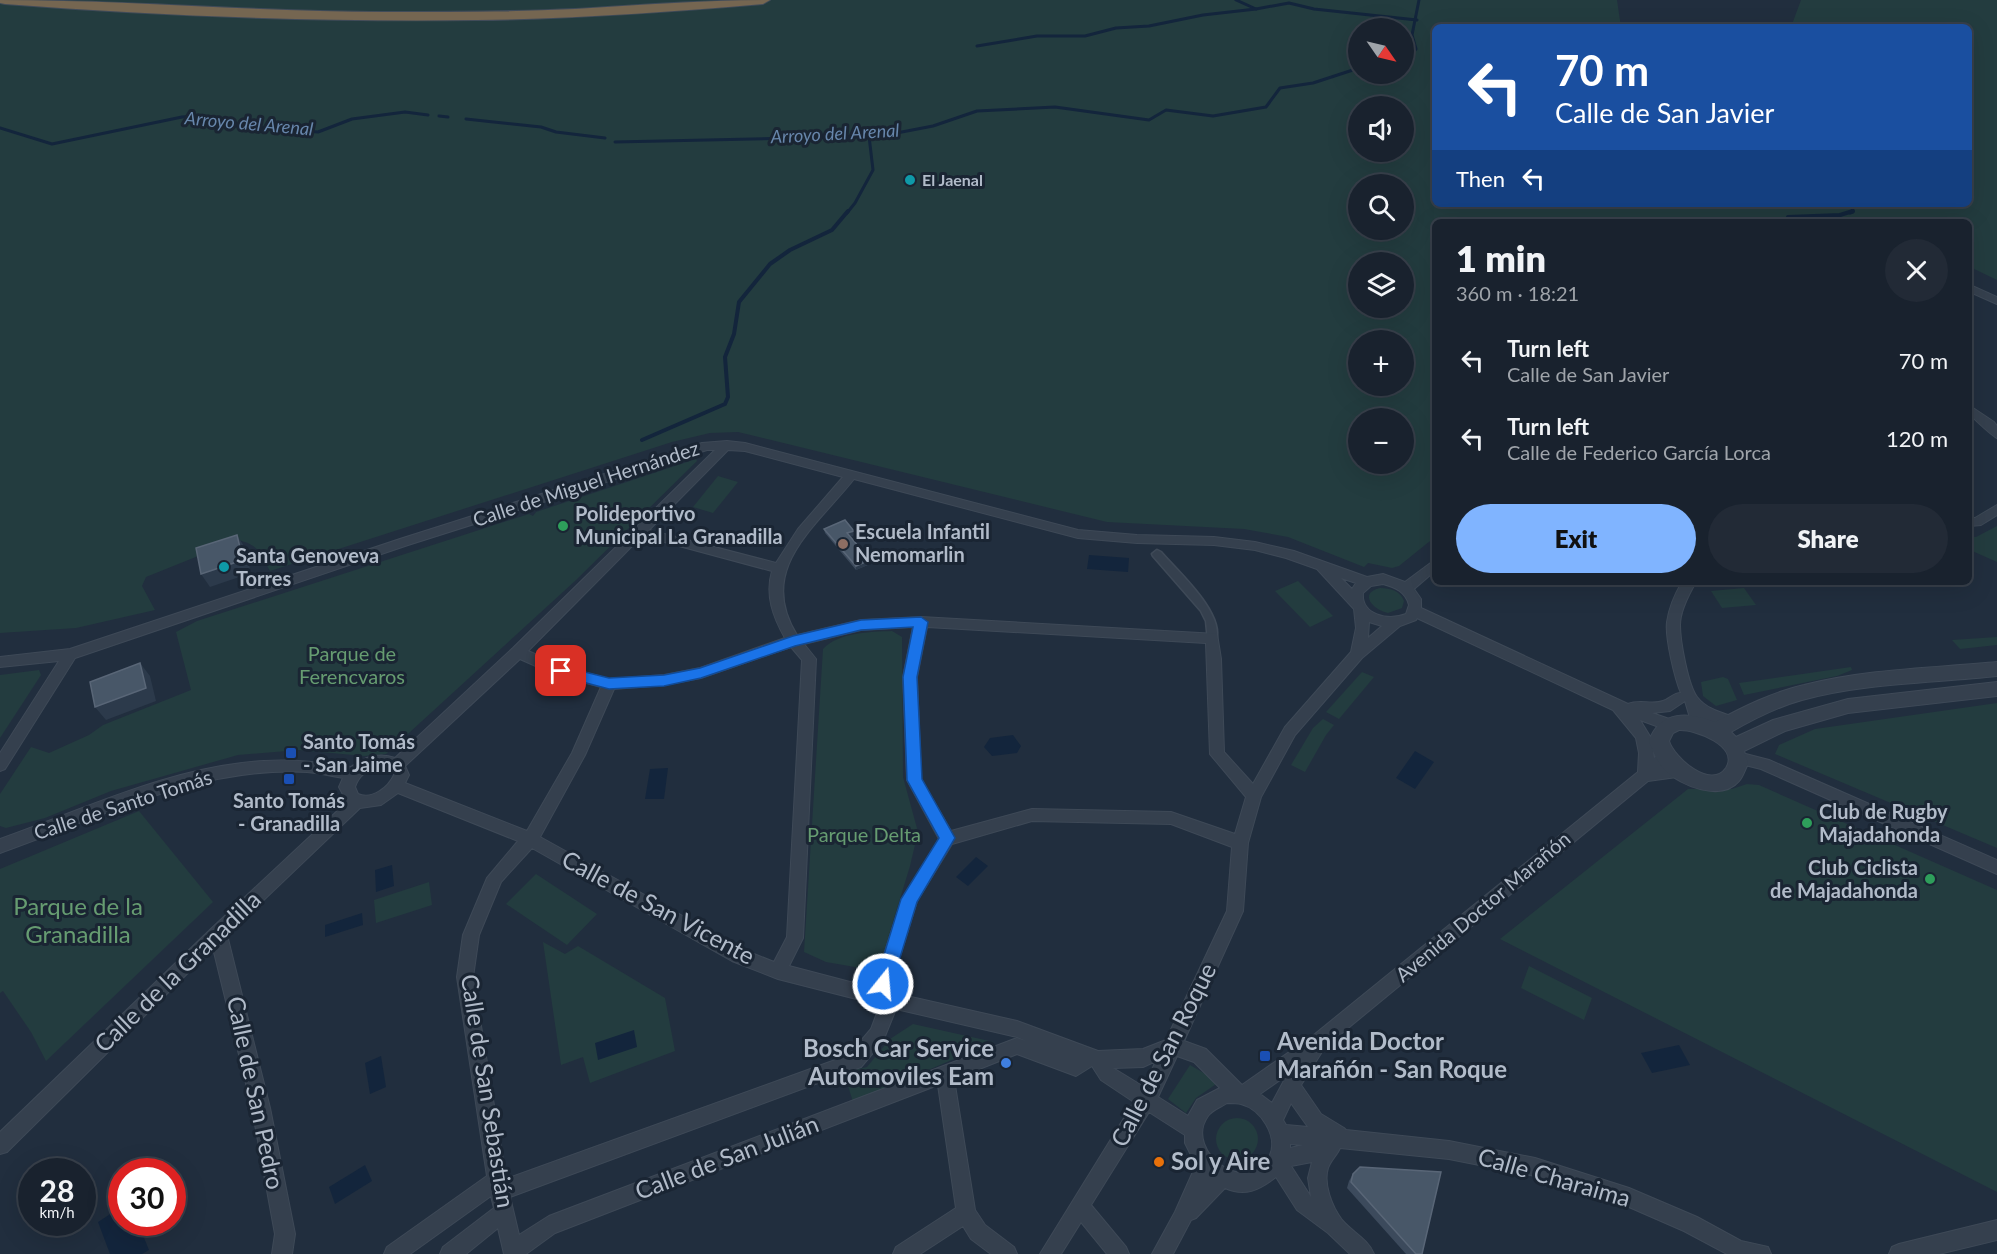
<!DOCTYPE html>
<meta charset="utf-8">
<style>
:root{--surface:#19222e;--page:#222a36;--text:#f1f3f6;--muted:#9fa4aa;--line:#373f4a;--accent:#80b4ff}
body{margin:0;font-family:Lato,sans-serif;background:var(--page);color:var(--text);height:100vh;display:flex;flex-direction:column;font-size:22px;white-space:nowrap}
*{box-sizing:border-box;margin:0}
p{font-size:20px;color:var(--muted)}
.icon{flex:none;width:33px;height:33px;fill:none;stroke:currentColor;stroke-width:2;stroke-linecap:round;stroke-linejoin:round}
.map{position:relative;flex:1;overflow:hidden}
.panel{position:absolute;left:1432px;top:219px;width:540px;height:366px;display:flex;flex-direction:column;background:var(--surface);border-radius:9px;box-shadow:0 6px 24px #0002,0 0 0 2px var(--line)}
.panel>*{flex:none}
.banner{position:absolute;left:1432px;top:24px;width:540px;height:183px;border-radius:9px;box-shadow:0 6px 24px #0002,0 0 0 2px var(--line);background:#1a4fa0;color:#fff;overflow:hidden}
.needle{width:39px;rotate:124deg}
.buttons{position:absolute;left:1348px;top:18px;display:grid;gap:12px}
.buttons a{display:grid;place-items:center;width:66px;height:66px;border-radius:50%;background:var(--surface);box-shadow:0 6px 24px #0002,0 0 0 2px var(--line);font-size:30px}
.speed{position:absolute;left:18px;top:1158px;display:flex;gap:12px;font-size:30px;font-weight:700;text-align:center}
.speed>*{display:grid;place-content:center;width:78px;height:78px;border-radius:50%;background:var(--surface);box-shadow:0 6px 24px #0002,0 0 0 2px var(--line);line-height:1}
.speed small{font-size:15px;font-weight:400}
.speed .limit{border:9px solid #d22;background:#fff;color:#111}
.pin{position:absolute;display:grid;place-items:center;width:51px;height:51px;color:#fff;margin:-26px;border-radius:12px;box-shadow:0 3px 9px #0006}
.me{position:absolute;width:66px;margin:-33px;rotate:17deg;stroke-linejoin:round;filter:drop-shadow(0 0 4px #0008)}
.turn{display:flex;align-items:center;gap:21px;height:126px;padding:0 24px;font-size:27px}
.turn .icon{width:78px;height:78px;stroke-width:2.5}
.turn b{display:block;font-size:42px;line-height:51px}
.then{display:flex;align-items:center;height:57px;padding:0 24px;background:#0003;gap:12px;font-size:22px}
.round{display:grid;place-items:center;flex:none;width:63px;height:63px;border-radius:32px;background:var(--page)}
.summary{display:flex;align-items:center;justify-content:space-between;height:102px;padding:0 24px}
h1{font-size:36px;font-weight:800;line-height:45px}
.primary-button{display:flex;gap:12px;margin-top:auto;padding:12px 24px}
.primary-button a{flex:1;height:69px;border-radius:36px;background:var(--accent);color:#111;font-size:24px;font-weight:800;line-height:69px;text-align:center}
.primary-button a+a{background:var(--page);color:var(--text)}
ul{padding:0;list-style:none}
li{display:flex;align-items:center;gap:18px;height:78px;padding:0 24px}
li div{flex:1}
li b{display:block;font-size:22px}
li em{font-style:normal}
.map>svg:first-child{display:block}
.green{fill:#233c3f;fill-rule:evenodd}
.water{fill:#13253c}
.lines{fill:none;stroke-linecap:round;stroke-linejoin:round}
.stream-far1{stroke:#13253c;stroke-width:3}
.stream{stroke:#13253c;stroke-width:4}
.pedestrian-casing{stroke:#3e4957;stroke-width:3}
.minor-casing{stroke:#3e4957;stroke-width:2}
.tertiary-casing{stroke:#3e4957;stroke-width:2}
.motorway-casing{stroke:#404b59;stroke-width:2}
.pedestrian{fill:#35404e;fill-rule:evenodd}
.minor{fill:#35404e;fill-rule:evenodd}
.tertiary{fill:#35404e;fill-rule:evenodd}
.motorway{fill:#756651;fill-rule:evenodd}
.wall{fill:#3c4a5c}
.shaded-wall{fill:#2c3a4b}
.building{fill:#485768;stroke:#596677;stroke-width:1.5}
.route{fill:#1a73e8;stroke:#114b97;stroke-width:1.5}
.culture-dot{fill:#0f9aa8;stroke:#1a2533;stroke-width:2}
.leisure-dot{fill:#2e9e5b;stroke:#1a2533;stroke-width:2}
.education-dot{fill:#8d6e63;stroke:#1a2533;stroke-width:2}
.transit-dot{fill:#1a4fb4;stroke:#1a2533;stroke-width:2}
.shop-dot{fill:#3f7fe0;stroke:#1a2533;stroke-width:2}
.food-dot{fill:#e8710a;stroke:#1a2533;stroke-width:2}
.labels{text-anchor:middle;stroke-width:6;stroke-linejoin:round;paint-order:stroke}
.far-poi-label{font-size:16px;font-weight:bold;fill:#b1bbc9;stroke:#1a2533;text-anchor:start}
.far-water-label{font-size:18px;font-style:italic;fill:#6786ab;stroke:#1a2533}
.street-label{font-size:20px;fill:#b1bbc9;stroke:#1a2533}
.poi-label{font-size:20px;font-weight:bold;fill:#b1bbc9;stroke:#1a2533;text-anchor:start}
.park-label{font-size:20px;fill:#669c71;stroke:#1a2533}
.near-park-label{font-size:24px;fill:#669c71;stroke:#1a2533}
.near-street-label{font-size:24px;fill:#b1bbc9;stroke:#1a2533}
.near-poi-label{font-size:24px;font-weight:bold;fill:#b1bbc9;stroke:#1a2533;text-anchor:start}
</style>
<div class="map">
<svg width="1997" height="1254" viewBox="0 0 1997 1254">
<rect width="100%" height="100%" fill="#212e3e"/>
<g class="green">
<path d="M0,0H1617L1621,27H1436V204H1970V27H1791L1801,0H1997V280L1970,267V222H1436L1435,537L1399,566L1392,568L1368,563L1364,567L1288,537L1244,529L1107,522L738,432L710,433L672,442L270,571C260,553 259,545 238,540L146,577L142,586L155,610L76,628L0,633ZM1359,28H1404V74H1359ZM1359,106H1404V152H1359ZM1359,184H1404V230H1359ZM1359,262H1404V308H1359ZM1359,340H1404V386H1359ZM1359,418H1404V464H1359Z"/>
<path d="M696,459L697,461L575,581L386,754L364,756L299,750L238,755L111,791L45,818L6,828L0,826V794L31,747L49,753L89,735L103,725L191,690L176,632L197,621L529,514L533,516L536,512Z"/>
<path d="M718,476L738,482L713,513L693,507Z"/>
<path d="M1997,526V562L1970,550V537H1976Z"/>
<path d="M1298,581L1333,616L1310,627L1275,591Z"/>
<path d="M1380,588C1391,588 1400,591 1404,601L1402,608L1388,613C1373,610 1358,593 1380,588Z"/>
<path d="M1744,588L1756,605L1722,608L1711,591Z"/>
<path d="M892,631L902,637L903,777L918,832L910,866L878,971L826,962L804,952L823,649C839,632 870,632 892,631Z"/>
<path d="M1997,637V645L1960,649L1952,640Z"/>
<path d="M1851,667L1852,670L1837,676L1744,695L1739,683Z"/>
<path d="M39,670L41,675L0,738V675Z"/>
<path d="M1362,672L1374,677L1339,719L1326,712Z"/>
<path d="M1723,677L1728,679L1737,700L1716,706L1703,696L1701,682Z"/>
<path d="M1997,703V848L1775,754L1779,745L1815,729Z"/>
<path d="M1323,719L1334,725L1326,735L1305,772L1291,765L1313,728Z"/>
<path d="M1747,784L1759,785L1997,890V1192L1500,939L1688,789H1732Z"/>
<path d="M139,811L213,902L46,1061L31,1032L3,991L0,993V869Z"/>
<path d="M536,874L597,914L567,945L506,904Z"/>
<path d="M429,882L432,905L376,923L374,900Z"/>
<path d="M543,942L565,954L578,946L665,998L675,1051L590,1083L583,1057L561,1065Z"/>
<path d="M1529,966L1592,998L1584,1020L1521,988Z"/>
<path d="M913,1024L994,1042L853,1102L844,1073L867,1067L890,1039Z"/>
<path d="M1190,1065L1219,1082L1196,1098L1186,1113L1168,1099Z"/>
<circle cx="1237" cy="1139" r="21"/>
</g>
<g class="water">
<path d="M1089,555L1129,558L1128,572L1087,569Z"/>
<path d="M1013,735L1021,746L1017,753L992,756L984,747L990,738Z"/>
<path d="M1415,751L1434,762L1415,789L1396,778Z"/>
<path d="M668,768L664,799H645L650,769Z"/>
<path d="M976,857L988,866L968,886L956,877Z"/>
<path d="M392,865L394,886L376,892L375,870Z"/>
<path d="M362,913L363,925L325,937V925Z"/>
<path d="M634,1030L637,1047L598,1060L595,1043Z"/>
<path d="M1679,1045L1690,1065L1652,1073L1641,1053Z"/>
<path d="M381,1056L386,1087L370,1094L365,1063Z"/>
<path d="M365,1165L372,1181L335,1204L329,1187Z"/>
<path d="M121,1207L122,1222L138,1223L149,1250L142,1254H110L98,1222Z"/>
</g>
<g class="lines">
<g class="stream-far1">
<path d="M1236,0L1256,9L1289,3L1314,9L1417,20"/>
<path d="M977,46L1037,36H1085L1116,28L1149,26L1203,15L1256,9"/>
<path d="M1404,63L1416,49L1412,35L1419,0"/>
<path d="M439,116L448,117"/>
<path d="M466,119L541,127L556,132L605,138"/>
<path d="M0,128L52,144L182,117L195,116L222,125L318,132L352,119L405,112L428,115"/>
<path d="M615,142L881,136L933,126L977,111L1055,107L1149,120L1166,110L1213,116L1266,107L1280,88L1313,83L1359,68"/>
<path d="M847,213L855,203L873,170L869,136"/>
<path d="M1850,213L1853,212L1851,204"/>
</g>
<g class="stream">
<path d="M1788,217L1840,215L1853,211"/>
<path d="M642,440L725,404L728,397L725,357L734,334L739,302L770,264L790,250L832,230L848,211"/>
</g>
<defs>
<path id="pedestrian" d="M1157,550L1161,552C1178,572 1225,613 1216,641H1208L1206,621L1201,611L1153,556L1152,554Z"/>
<g id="minor">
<path d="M1970,285L1997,297V304L1970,292Z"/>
<path d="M1970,406L1994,422L1997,426V438C1991,435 1977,421 1970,415Z"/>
<path d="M727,441L745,443L1078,530L1137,535L1214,537L1255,542L1294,551L1367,577L1383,574L1405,582L1436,559V570L1414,589L1421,599V608L1628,704C1639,699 1652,705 1663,701C1670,699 1673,693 1681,693C1675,679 1665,638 1667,622C1669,608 1675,594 1682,582H1696C1689,594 1680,611 1680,625C1680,641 1688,685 1697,697C1707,710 1723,713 1737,718L1739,722L1737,726L1732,728L1704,719L1705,724L1703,728H1693L1685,701L1670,711L1652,713L1675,721L1677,725L1675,729L1670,731L1640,720L1651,738L1654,758L1664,751L1669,753L1671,757L1663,767L1679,766L1684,768L1686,772L1684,776L1648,781L1325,1047L1301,1085L1321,1114L1344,1128L1346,1130L1449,1141L1535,1158L1629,1188L1697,1217L1741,1241L1768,1247L1771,1254H1727L1684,1231L1629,1207L1535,1176L1449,1159L1340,1148C1337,1155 1331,1160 1328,1168C1323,1184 1332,1207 1342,1220C1352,1232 1368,1239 1374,1254H1350L1328,1233L1297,1210L1276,1177C1259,1190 1245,1197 1225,1188L1196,1218L1191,1220L1173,1254H1152L1175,1212L1196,1165L1185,1143V1135L1149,1112L1091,1205L1126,1247L1129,1254H1107L1081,1222L1061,1254H1040L1134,1102L1101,1080L1092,1066L1076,1076L1017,1054L954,1079L975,1210L985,1225L1014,1247L1017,1254H991L971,1239L963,1226L920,1254H893L896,1247L956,1208L938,1085L555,1233L526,1254H504L498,1228L466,1254H440L443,1247L494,1208L491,1196L410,1254H384L387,1247L487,1176L457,977L463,935L487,878L518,841L398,793L381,805L360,808L227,935L270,1108L295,1234L292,1254H272L275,1234L252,1108L213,948L7,1152L0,1154V1132L212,928L347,802L339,787L343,778C331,776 319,773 307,772C200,766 99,818 0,853V839C85,809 173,766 264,761C294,759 322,762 351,767C364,757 380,752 395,758L513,648L715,450H707L408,545L75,658L5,769L0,771V753L59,661L0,667V657L70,649L400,539L702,443ZM728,450L745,451L843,477L798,529L776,563L649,530ZM854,479L1078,538L1137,543L1214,545L1255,550L1286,558L1317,569L1354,609L1356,628L1351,652L1285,727L1253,784L1224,752L1221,659L1217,634L921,617L861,620L797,635C756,569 815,528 854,479ZM642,536L772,571C765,595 773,617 785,638L700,668L664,675L609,679L565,667L528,651ZM1341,578L1356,583L1352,589ZM1383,584C1395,587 1406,592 1409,605L1406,614C1388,621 1361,615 1363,593L1371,586ZM1417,618L1613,710L1636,738L1639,753L1638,772L1315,1034L1242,1085L1206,1049L1184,1041L1243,911L1248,843L1261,797L1295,735L1362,658L1400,626L1416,620ZM1369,622L1382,626L1368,638ZM913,627L903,677L907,780L939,839L902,899L873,988L789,966L803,938L816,659L804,644L861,630ZM927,627L1206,643L1210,754L1246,797L1235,834L1171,812L1032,809L951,831L921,779L917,677ZM791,647L802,660L787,937L774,962L744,950L540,837L585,755L614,689L664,685L701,678ZM520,659L556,675L601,687L572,753L527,831L405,783L409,775L405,766ZM383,766L392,770L394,775C388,788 372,800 358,794L355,787C359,774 370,768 383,766ZM1032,821L1171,824L1232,847L1227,911L1166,1040L1143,1049L1098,1051L1017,1021L889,992L917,901L952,844ZM532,848L732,961L778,979L880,1005L871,1029L849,1055L506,1179L473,977L479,935L501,882ZM896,1009L1017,1037L1026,1041L1017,1038L549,1216L519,1235L510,1197L861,1067L883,1041ZM1177,1056L1194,1062L1220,1088L1197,1100L1188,1116L1158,1097ZM1156,1061L1144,1087L1113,1068L1143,1067ZM1287,1075L1272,1103L1260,1094ZM1227,1103C1232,1103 1237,1103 1241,1104C1261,1109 1278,1136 1270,1155C1251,1200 1182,1152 1208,1116C1212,1110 1221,1107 1227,1103ZM1291,1103L1308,1127L1286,1125L1283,1120ZM1290,1144L1303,1145L1290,1148ZM1312,1162L1308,1178L1311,1197L1291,1166Z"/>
<path d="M1997,505V515L1981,525L1970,526V518H1975Z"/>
<path d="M1738,752L1769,760L1997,860V874L1761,769L1733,762L1731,758L1733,754Z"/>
<path d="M1997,1220V1240L1939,1254H1889L1892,1247L1899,1244Z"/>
</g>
<path id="tertiary" d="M1997,662V676C1933,683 1864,683 1802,700C1777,707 1753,719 1731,732L1736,737L1773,720L1848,699L1997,682V696L1848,713L1785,731L1744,751L1748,764C1745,769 1743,777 1739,781C1721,802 1681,786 1665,770C1657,762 1653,752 1649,741C1660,710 1689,712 1715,722C1743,707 1773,692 1804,685C1867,669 1933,668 1997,662ZM1679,730C1695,729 1740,746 1726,768C1711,790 1674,758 1669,741L1673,733Z"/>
<path id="motorway" d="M0,0C128,0 257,12 385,12C448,12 512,12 575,9C640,5 705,0 770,0L763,4C668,12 573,19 477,20C319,22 162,16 5,4L0,3Z"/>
</defs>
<use href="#pedestrian" class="pedestrian-casing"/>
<use href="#minor" class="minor-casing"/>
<use href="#tertiary" class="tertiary-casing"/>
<use href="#motorway" class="motorway-casing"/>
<use href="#pedestrian" class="pedestrian"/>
<use href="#minor" class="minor"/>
<use href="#tertiary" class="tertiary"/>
<use href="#motorway" class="motorway"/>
</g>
<g class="wall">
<path d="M824,529L854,535L850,537L870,564L856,570L825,533Z"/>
<path d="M1353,1174L1422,1254H1406L1347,1188L1349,1181Z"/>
</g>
<g class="shaded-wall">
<path d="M854,531V535L848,538L847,533Z"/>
<path d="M237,535L245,548L251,573L210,587L201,574Z"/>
<path d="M870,560V564L856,570V566Z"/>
<path d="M140,663L150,676L156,701L106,720L95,707Z"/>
</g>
<g class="building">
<path d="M845,520L854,531L847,533L870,560L856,566L824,529Z"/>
<path d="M237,535L243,560L201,574L196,548Z"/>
<path d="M140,663L146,688L95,707L90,682Z"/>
<path d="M1360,1167L1441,1172L1422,1254H1416L1351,1182L1353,1174Z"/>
</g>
<path class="route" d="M921,617L928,622L917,677L922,779L955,838L917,902L892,984L889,990L883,992L877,990L875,984L901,899L939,838L907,780L903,677L913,627L861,630L795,646L701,678L664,686L609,689L556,675L554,671L561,666L609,678L664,675L700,668L793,636L861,620Z"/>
<g class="culture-dot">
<circle cx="910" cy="180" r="6"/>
<circle cx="224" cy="567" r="6"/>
</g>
<g class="leisure-dot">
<circle cx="563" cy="526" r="6"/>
<circle cx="1807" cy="823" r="6"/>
<circle cx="1930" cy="879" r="6"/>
</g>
<circle class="education-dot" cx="843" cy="544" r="6"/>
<g class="transit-dot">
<rect x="285" y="747" width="12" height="12" rx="3"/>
<rect x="283" y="773" width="12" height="12" rx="3"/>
<rect x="1259" y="1050" width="12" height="12" rx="3"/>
</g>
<circle class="shop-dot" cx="1006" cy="1063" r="6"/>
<circle class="food-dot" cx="1159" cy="1162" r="6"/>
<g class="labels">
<g class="far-poi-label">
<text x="922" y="186">El Jaenal</text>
</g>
<g class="far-water-label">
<text transform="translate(249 124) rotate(5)" y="6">Arroyo del Arenal</text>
<text transform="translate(835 134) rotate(-3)" y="6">Arroyo del Arenal</text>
</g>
<g class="street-label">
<text transform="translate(586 484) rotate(-18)" y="7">Calle de Miguel Hernández</text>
<text transform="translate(123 805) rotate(-18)" y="7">Calle de Santo Tomás</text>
<text transform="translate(1483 907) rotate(-40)" y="7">Avenida Doctor Marañón</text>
</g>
<g class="poi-label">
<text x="575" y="521">Polideportivo<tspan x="575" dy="23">Municipal La Granadilla</tspan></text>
<text x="855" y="539">Escuela Infantil<tspan x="855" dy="23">Nemomarlin</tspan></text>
<text x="236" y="563">Santa Genoveva<tspan x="236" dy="23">Torres</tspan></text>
<text x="303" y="749">Santo Tomás<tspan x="303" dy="23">- San Jaime</tspan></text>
<text x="289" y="808" text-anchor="middle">Santo Tomás<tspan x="289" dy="23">- Granadilla</tspan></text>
<text x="1819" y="819">Club de Rugby<tspan x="1819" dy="23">Majadahonda</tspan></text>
<text x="1918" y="875" text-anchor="end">Club Ciclista<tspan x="1918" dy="23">de Majadahonda</tspan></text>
</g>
<g class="park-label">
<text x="352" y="661">Parque de<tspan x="352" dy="23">Ferencvaros</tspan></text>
<text x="864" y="842">Parque Delta</text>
</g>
<g class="near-park-label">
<text x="78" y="915">Parque de la<tspan x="78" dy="28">Granadilla</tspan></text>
</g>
<g class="near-street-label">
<text transform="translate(658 908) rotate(28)" y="8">Calle de San Vicente</text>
<text transform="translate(178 972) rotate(-44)" y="8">Calle de la Granadilla</text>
<text transform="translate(1164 1055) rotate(-63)" y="8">Calle de San Roque</text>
<text transform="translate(487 1091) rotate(81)" y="8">Calle de San Sebastián</text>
<text transform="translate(255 1093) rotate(78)" y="8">Calle de San Pedro</text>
<text transform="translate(727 1158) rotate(-21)" y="8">Calle de San Julián</text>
<text transform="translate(1554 1178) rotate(16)" y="8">Calle Charaima</text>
</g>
<g class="near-poi-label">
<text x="1277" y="1050">Avenida Doctor<tspan x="1277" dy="28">Marañón - San Roque</tspan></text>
<text x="994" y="1057" text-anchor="end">Bosch Car Service<tspan x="994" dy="28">Automoviles Eam</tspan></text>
<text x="1171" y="1170">Sol y Aire</text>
</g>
</g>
</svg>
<div class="buttons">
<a><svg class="needle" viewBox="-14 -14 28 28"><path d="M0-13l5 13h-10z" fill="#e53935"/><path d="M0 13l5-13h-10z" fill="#9fa4aa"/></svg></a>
<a><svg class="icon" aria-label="sound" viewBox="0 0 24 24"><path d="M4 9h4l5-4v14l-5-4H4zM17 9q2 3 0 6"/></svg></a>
<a><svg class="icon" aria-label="search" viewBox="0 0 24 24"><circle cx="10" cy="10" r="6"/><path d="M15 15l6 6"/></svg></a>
<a><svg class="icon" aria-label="layers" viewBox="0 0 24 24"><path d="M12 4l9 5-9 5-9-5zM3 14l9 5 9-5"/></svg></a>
<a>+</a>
<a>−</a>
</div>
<div class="speed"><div>28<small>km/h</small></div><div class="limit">30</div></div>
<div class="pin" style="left:561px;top:671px;background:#d93025"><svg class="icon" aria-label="arrive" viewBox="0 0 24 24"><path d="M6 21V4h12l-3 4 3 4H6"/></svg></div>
<svg class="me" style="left:883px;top:984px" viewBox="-20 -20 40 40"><circle r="17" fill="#1a73e8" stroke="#fff" stroke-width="3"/><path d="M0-11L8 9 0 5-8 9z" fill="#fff"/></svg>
<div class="banner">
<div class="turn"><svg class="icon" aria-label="left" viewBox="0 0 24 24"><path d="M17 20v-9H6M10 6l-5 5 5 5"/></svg><div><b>70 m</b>Calle de San Javier</div></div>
<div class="then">Then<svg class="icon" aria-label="left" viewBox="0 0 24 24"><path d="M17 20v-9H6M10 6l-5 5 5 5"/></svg></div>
</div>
<section class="panel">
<div class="summary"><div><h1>1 min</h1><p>360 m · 18:21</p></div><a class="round"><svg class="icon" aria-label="close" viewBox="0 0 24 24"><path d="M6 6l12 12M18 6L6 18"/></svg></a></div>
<ul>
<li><svg class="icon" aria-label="left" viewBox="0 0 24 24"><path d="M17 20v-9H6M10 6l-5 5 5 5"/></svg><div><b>Turn left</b><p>Calle de San Javier</p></div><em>70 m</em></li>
<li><svg class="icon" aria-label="left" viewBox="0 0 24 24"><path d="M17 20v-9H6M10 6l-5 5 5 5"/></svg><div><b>Turn left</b><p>Calle de Federico García Lorca</p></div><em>120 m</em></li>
</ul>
<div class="primary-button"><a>Exit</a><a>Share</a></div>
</section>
</div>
